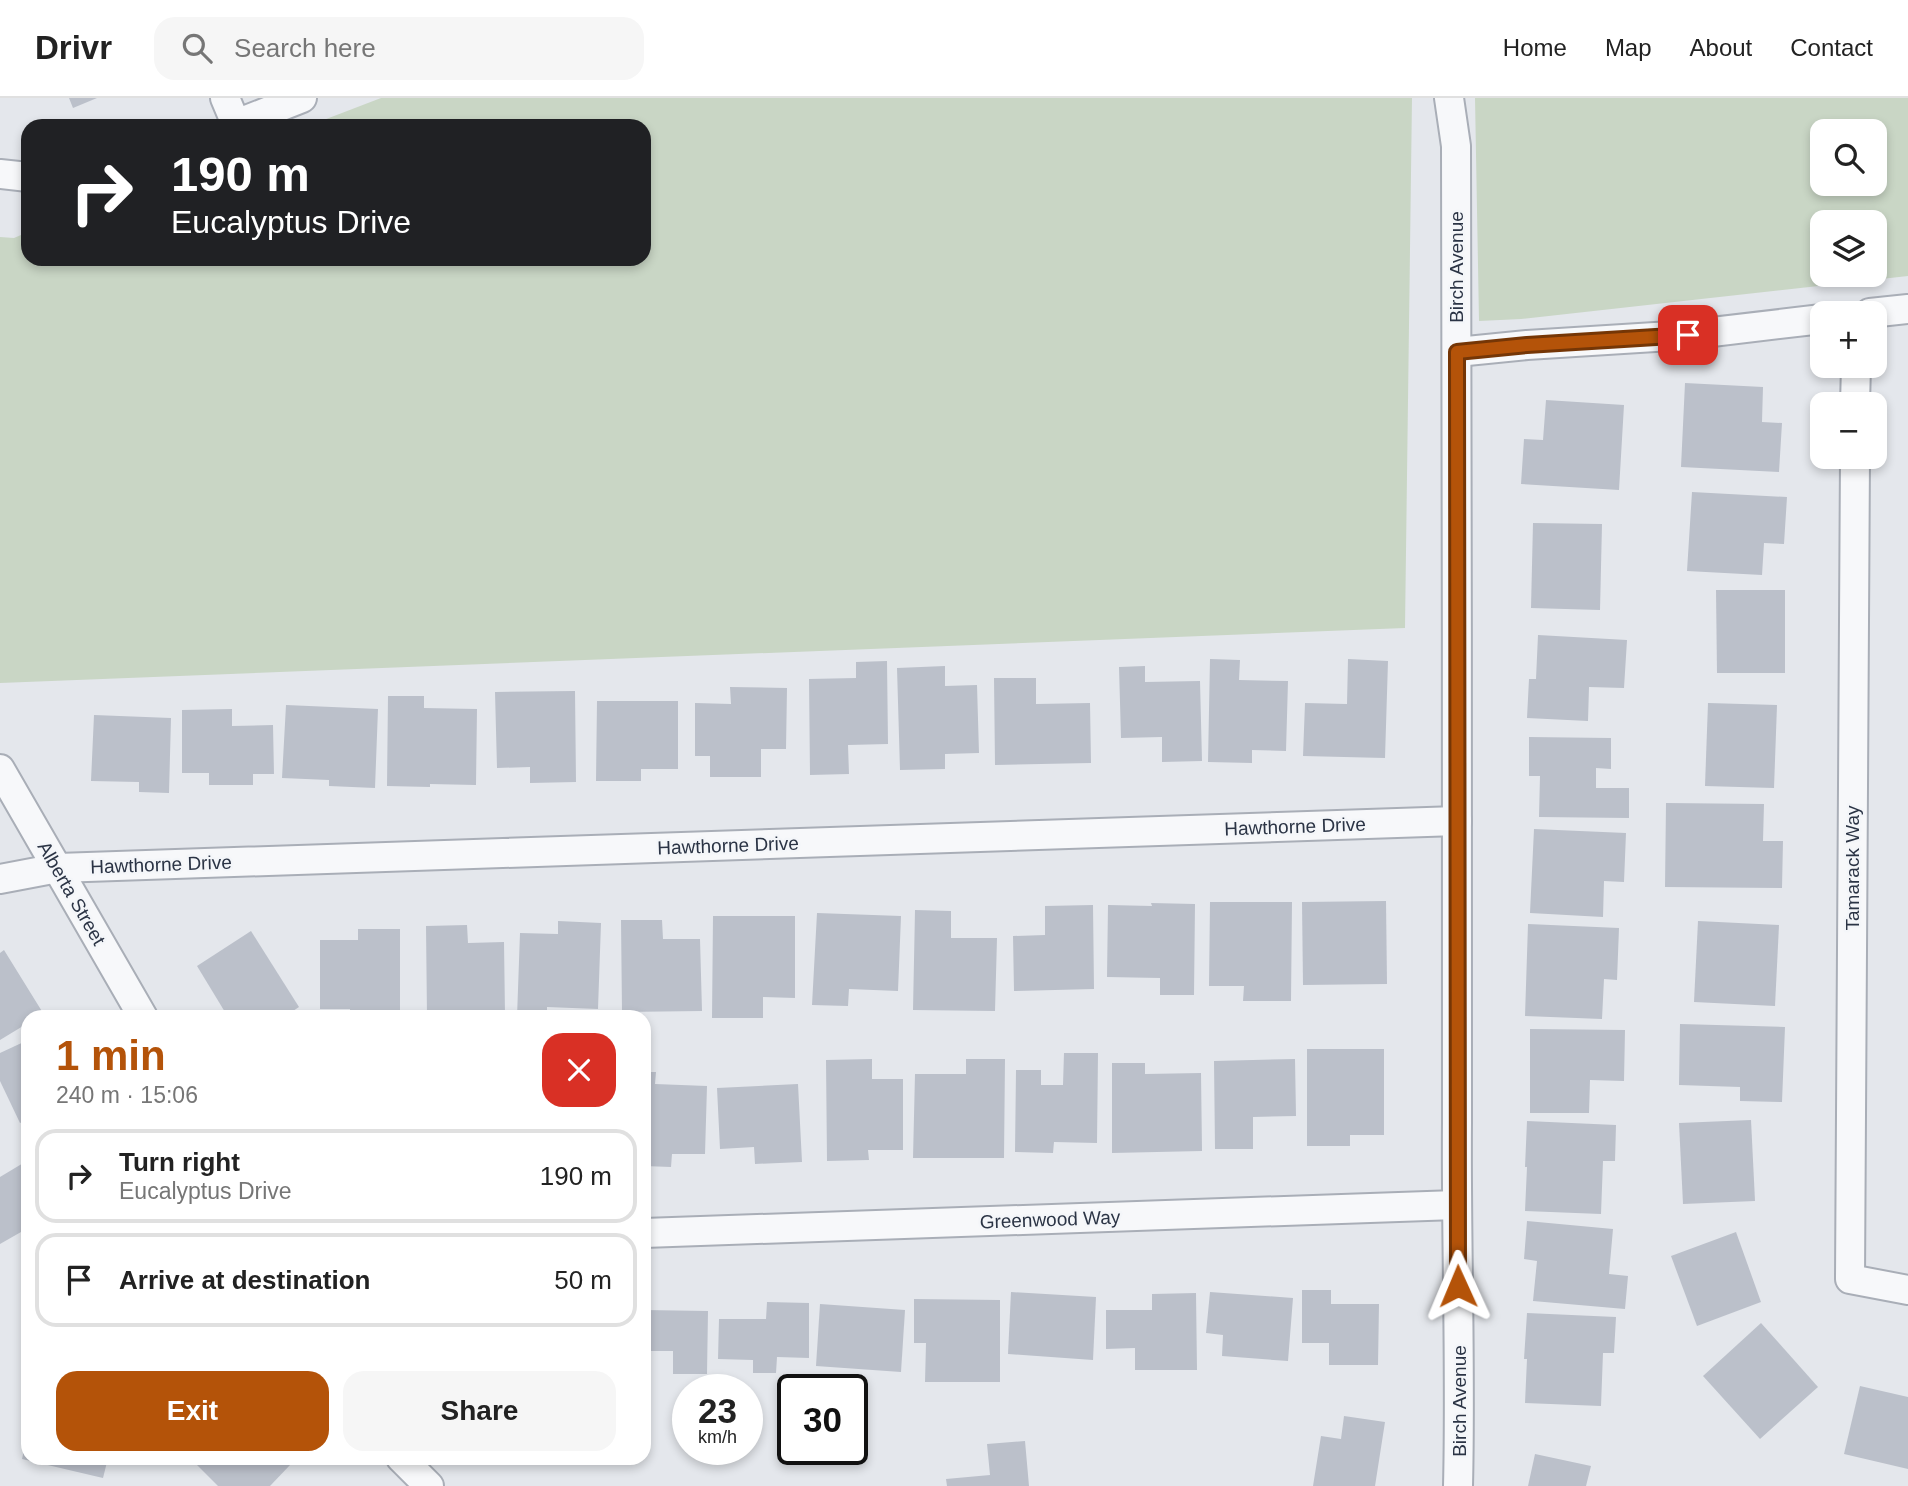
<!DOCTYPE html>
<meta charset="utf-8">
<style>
:root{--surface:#fff;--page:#f6f6f6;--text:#222;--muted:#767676;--line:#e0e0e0;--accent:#b45309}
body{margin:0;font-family:Helvetica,sans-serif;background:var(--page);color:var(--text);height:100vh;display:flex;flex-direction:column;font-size:26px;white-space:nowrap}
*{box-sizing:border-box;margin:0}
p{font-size:23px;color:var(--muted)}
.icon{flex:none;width:38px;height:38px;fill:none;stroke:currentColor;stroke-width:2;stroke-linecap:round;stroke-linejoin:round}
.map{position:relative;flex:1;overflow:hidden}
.details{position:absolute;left:21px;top:912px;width:630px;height:455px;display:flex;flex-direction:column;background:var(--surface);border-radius:21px;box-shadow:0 4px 10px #0003}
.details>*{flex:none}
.hud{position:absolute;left:21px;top:21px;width:630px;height:147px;border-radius:21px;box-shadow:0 4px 10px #0003;background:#202124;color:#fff;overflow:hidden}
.controls{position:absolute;left:1810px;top:21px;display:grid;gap:14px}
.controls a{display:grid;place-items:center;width:77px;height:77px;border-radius:14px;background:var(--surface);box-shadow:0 4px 10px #0003;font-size:35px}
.speed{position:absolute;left:672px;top:1276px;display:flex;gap:14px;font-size:35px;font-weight:700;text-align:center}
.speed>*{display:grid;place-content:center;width:91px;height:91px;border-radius:50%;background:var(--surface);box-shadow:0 4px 10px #0003;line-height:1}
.speed small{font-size:18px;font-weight:400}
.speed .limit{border:4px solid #111;border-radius:10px;background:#fff;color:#111}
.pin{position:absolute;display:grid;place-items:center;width:60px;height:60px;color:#fff;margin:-30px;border-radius:14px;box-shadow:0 4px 10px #0006}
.me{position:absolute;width:77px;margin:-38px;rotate:359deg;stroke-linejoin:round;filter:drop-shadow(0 0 5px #0008)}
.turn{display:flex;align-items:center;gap:24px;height:147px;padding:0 35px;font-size:32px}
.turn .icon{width:91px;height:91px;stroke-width:2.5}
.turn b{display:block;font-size:49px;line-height:60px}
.round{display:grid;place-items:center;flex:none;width:74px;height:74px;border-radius:21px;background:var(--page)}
.head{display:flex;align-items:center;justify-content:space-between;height:119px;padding:0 35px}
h1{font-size:42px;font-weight:700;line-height:52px;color:var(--accent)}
.action{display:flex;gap:14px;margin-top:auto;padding:14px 35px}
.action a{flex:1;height:80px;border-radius:21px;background:var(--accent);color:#fff;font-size:28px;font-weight:700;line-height:80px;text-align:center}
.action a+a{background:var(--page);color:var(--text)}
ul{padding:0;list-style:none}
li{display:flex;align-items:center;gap:21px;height:94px;margin:0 14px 10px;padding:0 21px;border:4px solid var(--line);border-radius:21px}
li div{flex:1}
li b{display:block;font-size:26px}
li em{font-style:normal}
header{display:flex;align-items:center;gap:42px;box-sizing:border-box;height:98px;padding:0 35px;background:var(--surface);border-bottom:2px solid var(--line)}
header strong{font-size:33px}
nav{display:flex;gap:38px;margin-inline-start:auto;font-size:24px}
.search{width:490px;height:63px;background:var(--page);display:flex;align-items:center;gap:18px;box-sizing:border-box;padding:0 24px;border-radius:21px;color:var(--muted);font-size:26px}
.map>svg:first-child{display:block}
.green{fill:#c9d6c5;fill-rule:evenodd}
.building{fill:#bbc0ca}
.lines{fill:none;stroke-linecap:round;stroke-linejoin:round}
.minor-casing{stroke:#a9aeb7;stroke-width:32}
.minor{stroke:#f7f8fa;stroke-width:28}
.route-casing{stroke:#753606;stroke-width:18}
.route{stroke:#b45309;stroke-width:12}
.labels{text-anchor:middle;stroke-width:5;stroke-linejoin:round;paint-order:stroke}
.street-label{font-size:19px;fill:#2b3445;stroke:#f4f6f9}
</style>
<header>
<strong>Drivr</strong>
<div class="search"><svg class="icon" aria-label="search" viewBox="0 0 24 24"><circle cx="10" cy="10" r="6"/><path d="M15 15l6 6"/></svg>Search here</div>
<nav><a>Home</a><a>Map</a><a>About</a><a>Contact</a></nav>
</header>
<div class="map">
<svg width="1908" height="1388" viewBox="0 0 1908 1388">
<rect width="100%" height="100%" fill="#e4e7ec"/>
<g class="green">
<path d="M381,0H1412L1405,530L0,585V139L14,140L28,134V161H644V28H308Z"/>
<path d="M1475,0H1908V178L1521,221L1479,223ZM1822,33H1874V86H1822ZM1822,124H1874V177H1822Z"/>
</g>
<g class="building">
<path d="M69,0H97L73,10Z"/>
<path d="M1685,285L1763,289L1762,324L1782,325L1779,374L1681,369Z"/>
<path d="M1546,302L1624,307L1619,392L1521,386L1524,341L1543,342Z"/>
<path d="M1692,394L1787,399L1784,446L1764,445L1762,477L1687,473Z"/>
<path d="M1533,425L1602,426L1600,512L1531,510Z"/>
<path d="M1716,492H1785V575H1717Z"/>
<path d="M1538,537L1627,542L1624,590L1589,589L1588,623L1527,620L1529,581H1536Z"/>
<path d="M1210,561L1240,562L1239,582L1288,583L1286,653L1252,652V665L1208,664Z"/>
<path d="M1348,561L1388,563L1385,660L1303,658L1305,605L1347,606Z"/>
<path d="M887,563L888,646L848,647L849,676L810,677L809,581L856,580V564Z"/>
<path d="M945,568V588L977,587L979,655L945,656V671L900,672L897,570Z"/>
<path d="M1145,568V584L1200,583L1202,663L1162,664V639L1121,640L1119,569Z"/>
<path d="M994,580H1036V606L1090,605L1091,665L995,667Z"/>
<path d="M730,589L787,590L786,651H761V679H710V658H695V605L731,606Z"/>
<path d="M575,593L576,684L530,685V669L497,670L495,594Z"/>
<path d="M388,598H424V610L477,611L476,687L430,686V689L387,688Z"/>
<path d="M597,603H678V671H641V683H596Z"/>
<path d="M1708,605L1777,607L1774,690L1705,688Z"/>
<path d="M286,607L378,611L375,690L329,688V682L282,680Z"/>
<path d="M232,611V628L273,627L274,676H253V687H209V675H182V612Z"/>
<path d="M94,617L171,620L169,695L139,694V684L91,683Z"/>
<path d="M1529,639L1611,640V671L1596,670V690H1629V720L1539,719L1540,678H1529Z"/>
<path d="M1666,705L1764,706L1763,743H1783L1782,790L1665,789Z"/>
<path d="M1534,731L1626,735L1624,784L1604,783L1603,819L1530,815Z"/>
<path d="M1386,803L1387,886L1303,887L1302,804Z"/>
<path d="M1210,804H1292L1291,903H1243L1244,888H1209Z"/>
<path d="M1151,805L1195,806L1194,897H1160V880L1107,879L1108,807L1152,808Z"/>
<path d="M1093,807L1094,891L1014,893L1013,838L1045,837V808Z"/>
<path d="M915,812L951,813V840H997L995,913L913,912Z"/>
<path d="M817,815L901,818L898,893L849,891L848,908L812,907Z"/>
<path d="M713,818H795V900L763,899V920H712Z"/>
<path d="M621,822H662L663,841H700L702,913L622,914Z"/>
<path d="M558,823L601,825L598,911L547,909V919H517L520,835L558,836Z"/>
<path d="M1698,823L1779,827L1775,908L1694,904Z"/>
<path d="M1528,826L1619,830L1617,882L1604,881L1602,921L1525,918Z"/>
<path d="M467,827L468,845L504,844L505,917L427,919L426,828Z"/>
<path d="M358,831H400V919H350V911H320V842H358Z"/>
<path d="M251,833L299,909L284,919H228L197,868Z"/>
<path d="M4,852L43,915L38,919H28V925L0,942V855Z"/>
<path d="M1680,926L1785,929L1782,1004L1740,1003V989L1679,987Z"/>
<path d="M1530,931L1625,932L1624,983L1590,982L1589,1015H1530Z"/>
<path d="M28,942V1022L20,1025L0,983V955Z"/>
<path d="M1307,951H1384V1037H1350V1048H1307Z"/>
<path d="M1064,955H1098L1097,1045L1054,1044L1053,1055L1015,1054L1016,972H1041V987H1063Z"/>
<path d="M872,961V981H903V1052H868L869,1062L827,1063L826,962Z"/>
<path d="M966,961H1005L1004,1060H913L915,976H966Z"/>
<path d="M1295,961L1296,1018L1253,1019V1051H1215L1214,963Z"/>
<path d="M1112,965H1145V976L1201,975L1202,1053L1112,1055Z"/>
<path d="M644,974H656L655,986L707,988L705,1056H672L671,1069L644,1068Z"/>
<path d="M798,986L802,1064L755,1066L754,1049L720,1051L717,990Z"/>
<path d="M1751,1022L1755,1103L1683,1106L1679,1025Z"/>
<path d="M1527,1023L1616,1027L1615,1063H1603L1601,1116L1525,1113L1527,1069H1525Z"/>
<path d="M25,1064L28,1068V1130L0,1146V1079Z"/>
<path d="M1527,1123L1613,1131L1609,1176L1628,1178L1625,1211L1533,1203L1537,1163L1524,1161Z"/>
<path d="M1736,1134L1761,1204L1697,1228L1671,1158Z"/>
<path d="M1302,1192H1331V1206H1379L1378,1267H1329V1245H1302Z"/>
<path d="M1011,1194L1096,1199L1093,1262L1008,1256Z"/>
<path d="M1210,1194L1293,1200L1288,1263L1222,1258L1223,1237L1206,1235Z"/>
<path d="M1196,1195L1197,1272H1135V1250L1106,1251V1212H1152V1196Z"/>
<path d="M914,1201L1000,1202V1284H925L926,1245H914Z"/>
<path d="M767,1204L809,1205V1260L777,1259L776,1275H753V1262L718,1261L719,1221H766Z"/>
<path d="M820,1206L905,1212L901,1274L816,1268Z"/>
<path d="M644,1212L708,1213L707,1276H673V1253H644Z"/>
<path d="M1527,1215L1616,1219L1614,1255H1603L1601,1308L1525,1305L1527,1261H1524Z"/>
<path d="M1761,1225L1818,1289L1760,1341L1703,1278Z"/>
<path d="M1860,1288L1908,1299V1371L1844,1356Z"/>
<path d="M1344,1318L1385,1324L1375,1388H1313L1321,1338L1341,1341Z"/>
<path d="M27,1339L28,1360H108L103,1380L22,1361Z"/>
<path d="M1025,1343L1029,1388H947L946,1381L990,1377L987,1346Z"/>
<path d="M1535,1356L1591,1368L1586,1388H1528Z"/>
<path d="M190,1360H285L291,1366L270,1388H218Z"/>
</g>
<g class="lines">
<defs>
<g id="minor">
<path d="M225,0L236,26"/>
<path d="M1449,0L1456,48C1457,373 1457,699 1457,1024C1456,1146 1461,1267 1458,1388"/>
<path d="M231,28L302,0"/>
<path d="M0,76L28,79"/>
<path d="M1870,215L1908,211"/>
<path d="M1457,254L1527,247L1687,237L1822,221"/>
<path d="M1855,306L1856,268"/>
<path d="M1855,359L1850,1181L1908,1192"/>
<path d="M0,671L143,919"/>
<path d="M0,781L58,770L1457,723"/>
<path d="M644,1135L1456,1107"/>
<path d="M401,1360L429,1388"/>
</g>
</defs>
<use href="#minor" class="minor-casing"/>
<use href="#minor" class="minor"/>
</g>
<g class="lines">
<defs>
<path id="route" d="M1458,1188L1457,254L1527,247L1688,237"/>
</defs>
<use href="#route" class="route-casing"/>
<use href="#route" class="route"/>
</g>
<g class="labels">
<g class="street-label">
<text transform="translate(1456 169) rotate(-90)" y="7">Birch Avenue</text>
<text transform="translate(1295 728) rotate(-2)" y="7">Hawthorne Drive</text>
<text transform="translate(728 747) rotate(-2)" y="7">Hawthorne Drive</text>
<text transform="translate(161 766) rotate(-2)" y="7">Hawthorne Drive</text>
<text transform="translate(1852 770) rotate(-90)" y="7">Tamarack Way</text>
<text transform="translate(72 795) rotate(60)" y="7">Alberta Street</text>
<text transform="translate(1050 1121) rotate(-2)" y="7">Greenwood Way</text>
<text transform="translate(1459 1303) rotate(-90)" y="7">Birch Avenue</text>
</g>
</g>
</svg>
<div class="controls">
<a><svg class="icon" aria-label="search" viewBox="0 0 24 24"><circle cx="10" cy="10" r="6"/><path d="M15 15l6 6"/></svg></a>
<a><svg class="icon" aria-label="layers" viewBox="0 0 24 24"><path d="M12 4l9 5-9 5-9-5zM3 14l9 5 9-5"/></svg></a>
<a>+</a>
<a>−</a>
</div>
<div class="speed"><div>23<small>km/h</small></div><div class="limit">30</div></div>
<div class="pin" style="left:1688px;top:237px;background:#d93025"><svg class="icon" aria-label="arrive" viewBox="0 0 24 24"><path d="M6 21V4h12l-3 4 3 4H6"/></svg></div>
<svg class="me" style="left:1458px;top:1188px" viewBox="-20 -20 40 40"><path d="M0-17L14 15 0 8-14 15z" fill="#b45309" stroke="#fff" stroke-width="4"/></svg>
<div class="hud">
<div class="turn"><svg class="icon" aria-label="right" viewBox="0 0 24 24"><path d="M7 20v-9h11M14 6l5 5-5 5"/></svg><div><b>190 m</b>Eucalyptus Drive</div></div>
</div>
<section class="details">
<div class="head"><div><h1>1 min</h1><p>240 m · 15:06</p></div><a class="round" style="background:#d93025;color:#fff"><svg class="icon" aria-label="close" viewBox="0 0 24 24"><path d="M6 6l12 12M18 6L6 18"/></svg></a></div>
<ul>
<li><svg class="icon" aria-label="right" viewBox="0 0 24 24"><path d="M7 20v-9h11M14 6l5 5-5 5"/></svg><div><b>Turn right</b><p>Eucalyptus Drive</p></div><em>190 m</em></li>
<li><svg class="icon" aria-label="arrive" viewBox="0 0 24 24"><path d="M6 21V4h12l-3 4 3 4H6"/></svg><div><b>Arrive at destination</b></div><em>50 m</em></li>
</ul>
<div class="action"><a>Exit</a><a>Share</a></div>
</section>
</div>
